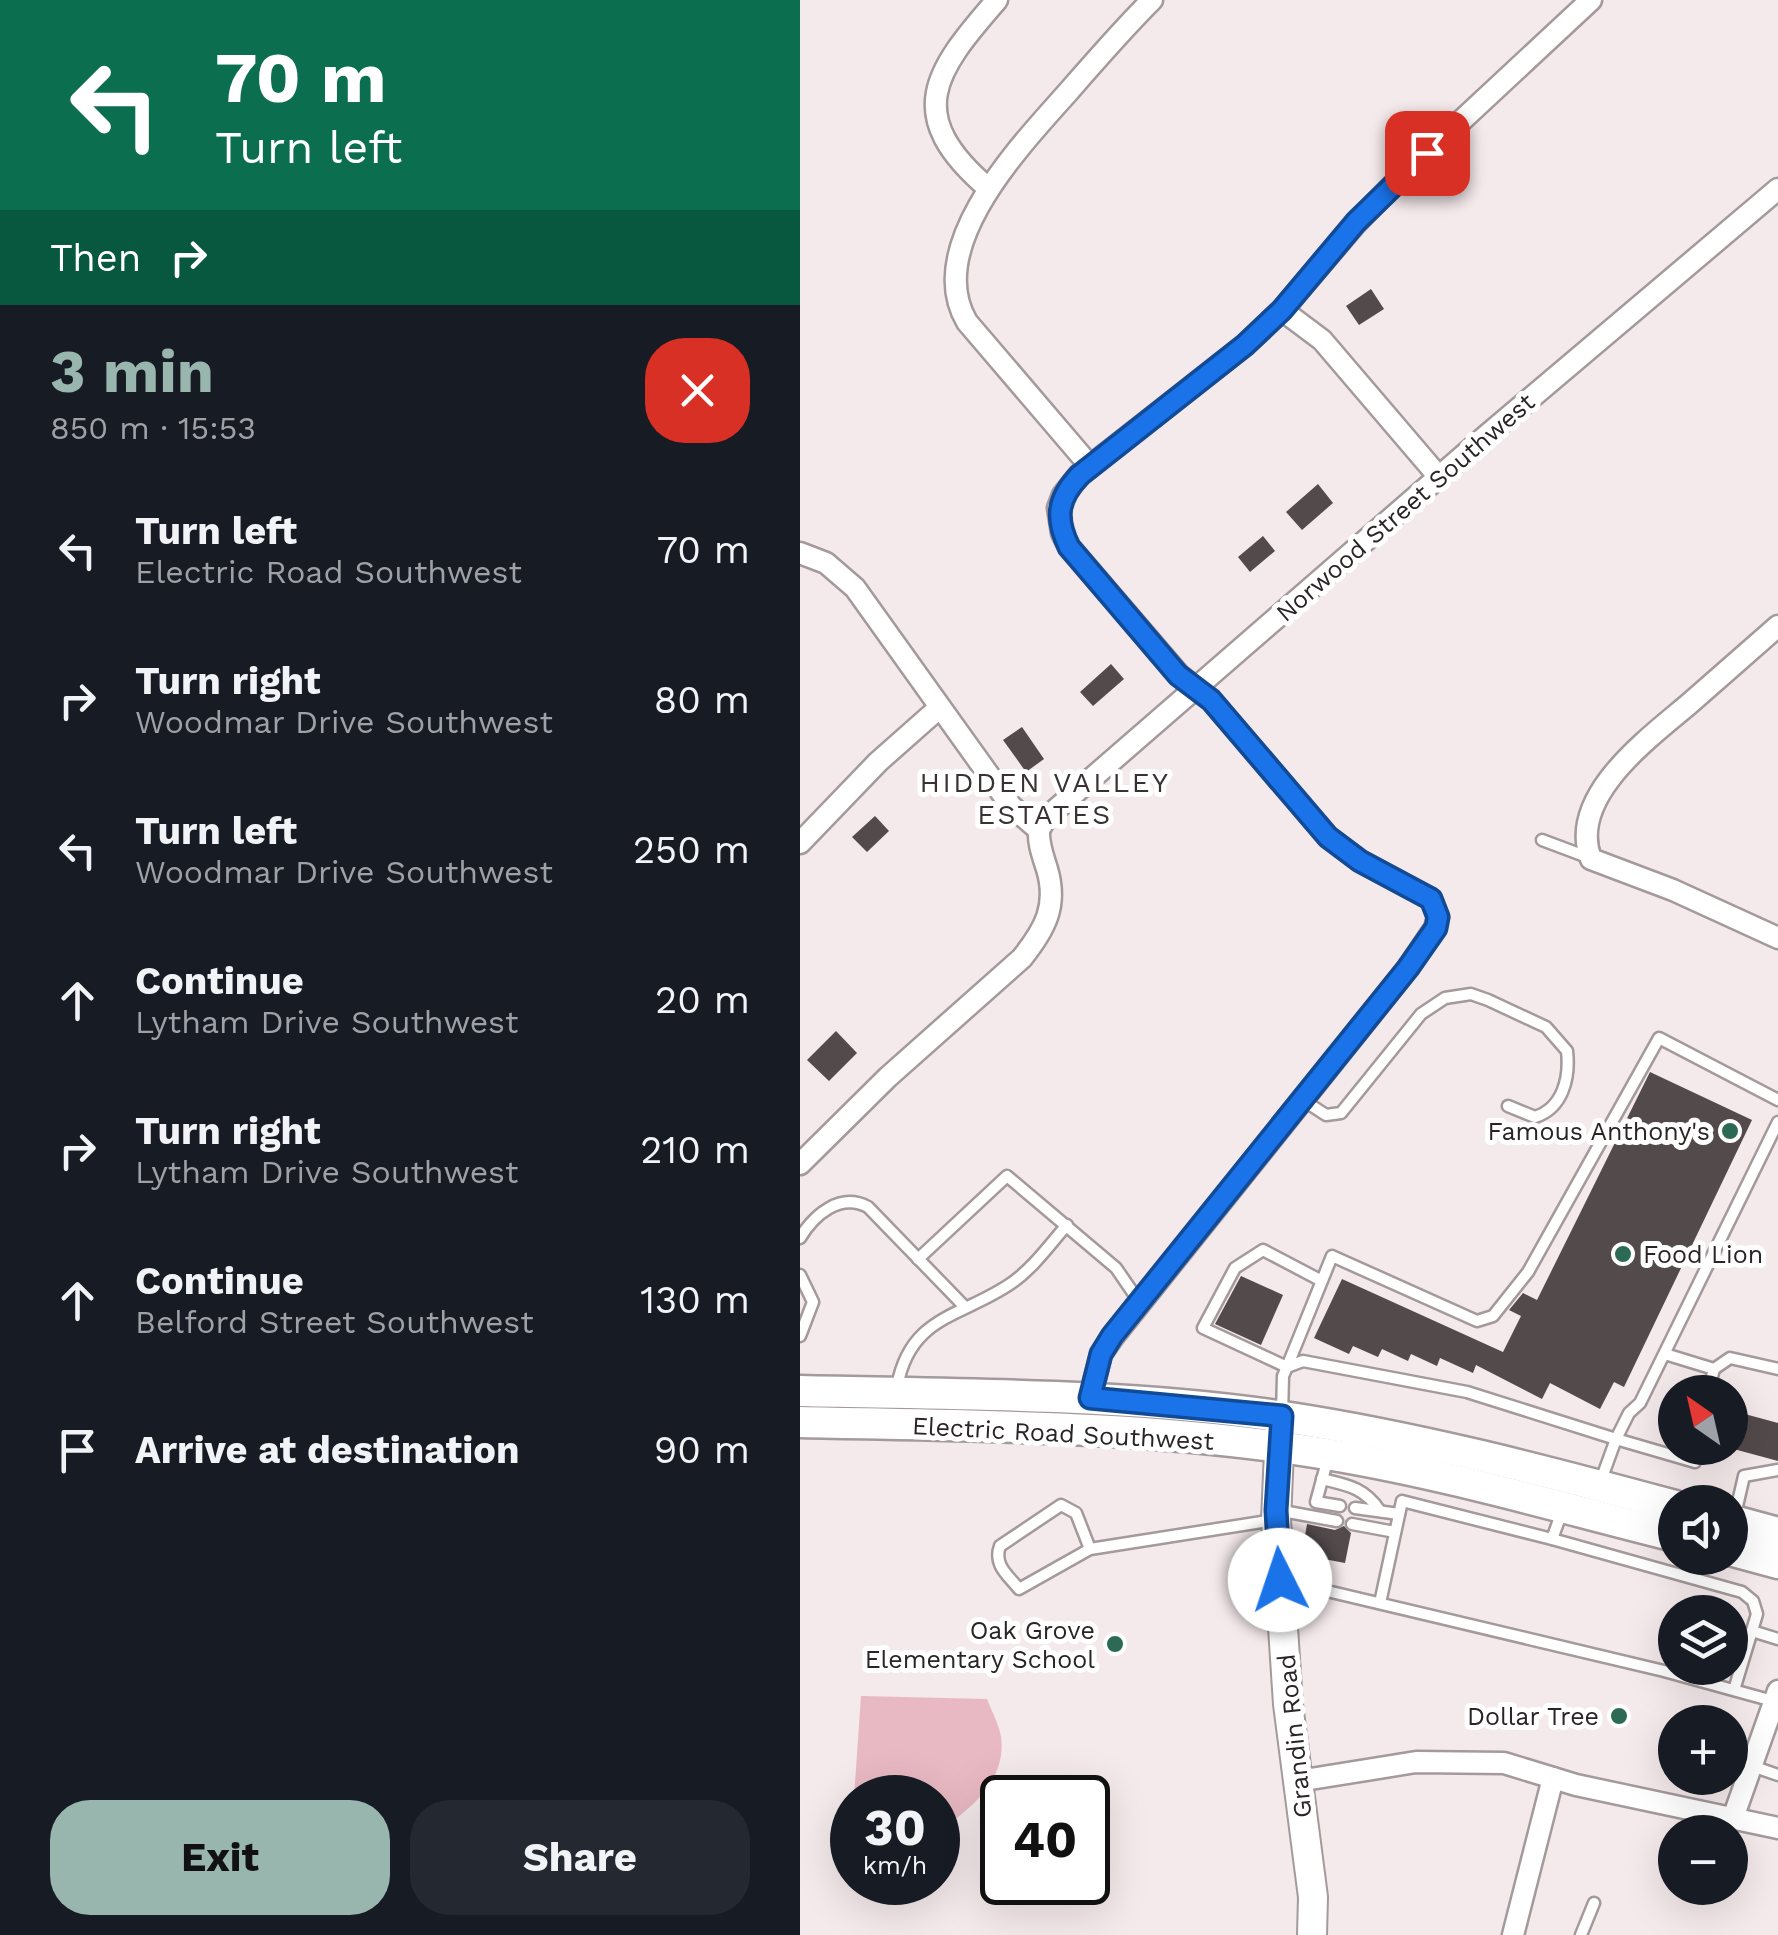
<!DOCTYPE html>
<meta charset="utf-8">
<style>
:root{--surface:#171b24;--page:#242831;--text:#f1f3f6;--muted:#9ea1a6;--accent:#98b5ae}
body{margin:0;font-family:"Work Sans",sans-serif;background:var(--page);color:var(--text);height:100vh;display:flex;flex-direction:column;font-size:38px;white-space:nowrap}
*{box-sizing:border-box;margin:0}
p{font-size:32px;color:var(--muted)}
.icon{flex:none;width:55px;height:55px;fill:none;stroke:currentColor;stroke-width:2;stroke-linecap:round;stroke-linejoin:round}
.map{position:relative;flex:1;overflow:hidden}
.drawer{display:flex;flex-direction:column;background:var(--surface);width:800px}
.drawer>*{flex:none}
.top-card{background:#0b6e4f;color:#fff;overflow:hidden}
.needle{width:65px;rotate:326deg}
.buttons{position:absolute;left:858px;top:1375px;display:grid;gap:20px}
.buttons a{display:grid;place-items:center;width:90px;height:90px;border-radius:50%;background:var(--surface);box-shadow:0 10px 40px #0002;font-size:50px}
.speed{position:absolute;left:30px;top:1775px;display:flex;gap:20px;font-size:50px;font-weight:700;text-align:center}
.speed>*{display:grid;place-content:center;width:130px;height:130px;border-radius:50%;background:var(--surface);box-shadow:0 10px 40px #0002;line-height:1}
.speed small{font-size:25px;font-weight:400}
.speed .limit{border:5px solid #111;border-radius:15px;background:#fff;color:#111}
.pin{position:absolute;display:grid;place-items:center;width:85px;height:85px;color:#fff;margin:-42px;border-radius:20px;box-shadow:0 5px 15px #0006}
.me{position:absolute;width:110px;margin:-55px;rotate:356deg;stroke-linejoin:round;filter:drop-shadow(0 0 8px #0008)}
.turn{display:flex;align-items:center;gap:35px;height:210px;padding:0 50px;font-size:45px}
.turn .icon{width:130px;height:130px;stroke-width:2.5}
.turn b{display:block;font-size:70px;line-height:85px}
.then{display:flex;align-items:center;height:95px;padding:0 50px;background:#0003;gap:20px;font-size:38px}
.round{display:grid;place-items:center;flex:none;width:105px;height:105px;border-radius:40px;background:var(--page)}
.head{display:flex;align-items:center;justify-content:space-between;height:170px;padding:0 50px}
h1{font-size:60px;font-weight:700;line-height:75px;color:var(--accent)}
.primary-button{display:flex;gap:20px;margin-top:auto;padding:20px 50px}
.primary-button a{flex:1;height:115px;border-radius:40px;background:var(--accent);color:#111;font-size:40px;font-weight:700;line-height:115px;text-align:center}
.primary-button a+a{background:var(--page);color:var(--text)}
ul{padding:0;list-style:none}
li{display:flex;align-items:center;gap:30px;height:150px;padding:0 50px}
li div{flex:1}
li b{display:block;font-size:38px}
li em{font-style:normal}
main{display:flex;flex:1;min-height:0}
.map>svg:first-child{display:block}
.green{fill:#e9b9c3}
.building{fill:#534a4c}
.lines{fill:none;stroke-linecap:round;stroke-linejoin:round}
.lane-casing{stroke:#a4999b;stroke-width:15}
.street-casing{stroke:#a4999b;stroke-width:25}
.secondary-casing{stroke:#a4999b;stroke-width:32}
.primary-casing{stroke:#a4999b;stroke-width:35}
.lane{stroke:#fff;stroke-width:10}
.street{stroke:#fff;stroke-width:20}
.secondary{stroke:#fff;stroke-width:28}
.primary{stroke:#fff;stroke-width:30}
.route-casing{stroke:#114b97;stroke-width:25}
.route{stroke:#1a73e8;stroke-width:18}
.poi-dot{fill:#2c6a56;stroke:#fff;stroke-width:4}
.labels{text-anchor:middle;stroke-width:10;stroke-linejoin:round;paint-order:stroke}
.street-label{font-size:25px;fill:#292425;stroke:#fff}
.poi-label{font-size:25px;fill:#292425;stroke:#fff;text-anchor:end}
.neighbourhood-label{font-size:28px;letter-spacing:2.5px;fill:#3a3133;stroke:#fff}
</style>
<main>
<section class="drawer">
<div class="top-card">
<div class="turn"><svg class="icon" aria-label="left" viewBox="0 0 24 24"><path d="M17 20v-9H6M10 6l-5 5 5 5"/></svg><div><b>70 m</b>Turn left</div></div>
<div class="then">Then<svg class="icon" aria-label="right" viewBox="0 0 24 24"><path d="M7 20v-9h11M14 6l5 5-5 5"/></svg></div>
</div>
<div class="head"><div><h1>3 min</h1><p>850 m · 15:53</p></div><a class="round" style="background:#d93025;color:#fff"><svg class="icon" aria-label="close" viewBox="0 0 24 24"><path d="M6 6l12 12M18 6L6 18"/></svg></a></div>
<ul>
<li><svg class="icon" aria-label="left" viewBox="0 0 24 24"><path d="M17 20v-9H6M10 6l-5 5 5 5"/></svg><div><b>Turn left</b><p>Electric Road Southwest</p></div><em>70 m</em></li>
<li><svg class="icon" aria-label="right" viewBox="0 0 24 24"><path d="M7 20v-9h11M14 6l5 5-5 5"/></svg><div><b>Turn right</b><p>Woodmar Drive Southwest</p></div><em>80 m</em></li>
<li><svg class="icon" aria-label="left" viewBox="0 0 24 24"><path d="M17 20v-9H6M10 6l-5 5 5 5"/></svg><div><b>Turn left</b><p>Woodmar Drive Southwest</p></div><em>250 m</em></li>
<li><svg class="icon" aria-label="ahead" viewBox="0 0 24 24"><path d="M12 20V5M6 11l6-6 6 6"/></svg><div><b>Continue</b><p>Lytham Drive Southwest</p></div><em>20 m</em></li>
<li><svg class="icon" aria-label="right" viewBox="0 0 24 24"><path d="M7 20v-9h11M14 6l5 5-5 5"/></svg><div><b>Turn right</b><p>Lytham Drive Southwest</p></div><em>210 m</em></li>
<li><svg class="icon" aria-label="ahead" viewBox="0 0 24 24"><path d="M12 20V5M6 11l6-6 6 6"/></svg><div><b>Continue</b><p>Belford Street Southwest</p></div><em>130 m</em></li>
<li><svg class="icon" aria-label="arrive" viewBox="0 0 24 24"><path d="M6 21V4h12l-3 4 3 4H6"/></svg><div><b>Arrive at destination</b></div><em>90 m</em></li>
</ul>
<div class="primary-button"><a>Exit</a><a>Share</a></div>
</section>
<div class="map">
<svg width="978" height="1935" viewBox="0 0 978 1935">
<rect width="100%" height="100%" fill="#f4e9eb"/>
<path class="green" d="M61,1696L187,1699C191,1710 199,1724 201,1737C207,1781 169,1810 138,1832V1798L54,1797Z"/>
<g class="building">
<path d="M571,289L584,309L559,325L546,306Z"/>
<path d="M518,484L533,503L502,530L486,512Z"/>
<path d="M463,536L475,551L450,572L438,557Z"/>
<path d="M311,664L324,679L293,706L280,692Z"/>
<path d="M222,727L244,759L226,772L203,740Z"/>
<path d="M75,816L89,831L67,852L52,837Z"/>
<path d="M36,1031L57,1053L29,1081L7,1060Z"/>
<path d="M850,1072L952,1120L824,1387L814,1382L800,1409L750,1383L742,1399L676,1365L673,1373L640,1358L637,1366L611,1354L608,1361L582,1349L578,1357L553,1346L549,1354L514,1338L542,1279L703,1352L721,1316L709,1310L723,1293L737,1300Z"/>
<path d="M441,1276L483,1295L461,1345L415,1324Z"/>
<path d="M930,1410L978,1423V1461L930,1448Z"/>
<path d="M507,1524L535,1530L544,1526L551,1533L545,1563L513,1557L515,1550L503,1548Z"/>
</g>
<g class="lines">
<defs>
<g id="lane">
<path d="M742,840L790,858"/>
<path d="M503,1100L526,1115L541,1113L621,1014L645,998L671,994L688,1000L746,1027L767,1051C770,1078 763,1108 735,1117L708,1106"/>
<path d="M0,1238C14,1215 40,1192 68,1207L164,1306"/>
<path d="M118,1259L207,1176L316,1268L340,1303"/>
<path d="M0,1275L13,1302L0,1336"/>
<path d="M522,1281L463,1250L435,1268L403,1328L487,1367L532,1256L677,1321L693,1316L728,1272L859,1038L978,1100"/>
<path d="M865,1354L914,1369L930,1358L978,1369"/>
<path d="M97,1387C110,1314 164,1317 213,1282C234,1267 250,1244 267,1225"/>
<path d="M908,1392L914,1369"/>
<path d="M482,1415L483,1376L487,1367L503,1361L667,1392L816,1439L829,1413L840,1403L978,1122"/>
<path d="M528,1458L516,1502L540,1506"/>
<path d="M522,1479C548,1485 565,1488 580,1511"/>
<path d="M800,1483L816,1439L895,1462L899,1448"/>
<path d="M555,1508L599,1514"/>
<path d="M477,1510L537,1521"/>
<path d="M935,1515L944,1476L978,1470"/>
<path d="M552,1524L595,1532"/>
<path d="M752,1539L942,1592L953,1601L957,1614L934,1690"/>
<path d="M290,1549L276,1513L261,1505L200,1546C193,1565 208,1575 219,1589L290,1549L474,1520"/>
<path d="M485,1581L864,1671L973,1701"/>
<path d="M580,1603L602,1501L752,1539L763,1509"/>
<path d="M952,1631L978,1639"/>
<path d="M952,1766L978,1775"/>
<path d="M781,1935L794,1903"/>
</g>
<g id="street">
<path d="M189,189C102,115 134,72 197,0"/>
<path d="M482,310L522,340L639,477"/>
<path d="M290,466L167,322C122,246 223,143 269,91C296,60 323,29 352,0"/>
<path d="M0,553L26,563L55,588L211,806L239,830"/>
<path d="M978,626C948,652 919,678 889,704C849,738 767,797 791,859L873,890L978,938"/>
<path d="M239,830L246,818L686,436L978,189"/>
<path d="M0,843L78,762L139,708"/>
<path d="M0,1164L88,1077L222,958C245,929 258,906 247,869C243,856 238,844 239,830"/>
<path d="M290,1398L301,1354L313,1337L608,968L635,928L638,917L631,899L560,861L528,837L411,700L379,675L269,547L262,533L258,508L263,495L279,475L445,345L482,310L556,223L602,176L791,0"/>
<path d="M498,1781L616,1762L704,1763L776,1785L978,1828"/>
<path d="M933,1818L978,1691"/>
<path d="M713,1935L753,1778"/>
</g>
<path id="secondary" d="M480,1428L476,1520L488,1704L513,1897L512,1935"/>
<g id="primary">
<path d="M0,1391C161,1395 324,1393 484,1417C616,1437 746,1471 875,1506"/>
<path d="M0,1422C172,1426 344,1425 514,1452C636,1471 755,1506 875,1536"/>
<path d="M930,1520L978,1533"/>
<path d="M930,1550L978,1563"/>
</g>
</defs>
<use href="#lane" class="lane-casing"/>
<use href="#street" class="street-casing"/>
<use href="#secondary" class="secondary-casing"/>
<use href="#primary" class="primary-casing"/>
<use href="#lane" class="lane"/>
<use href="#street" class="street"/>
<use href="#secondary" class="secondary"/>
<use href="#primary" class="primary"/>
</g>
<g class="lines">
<defs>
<path id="route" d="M480,1580L476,1510L482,1416L290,1398L301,1354L312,1336L608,968L636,928L638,917L631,899L560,861L528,837L411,700L378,675L269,547C255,518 257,499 280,475L445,345L482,310L556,222L627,153"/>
</defs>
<use href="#route" class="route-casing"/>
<use href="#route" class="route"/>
</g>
<g class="poi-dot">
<circle cx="930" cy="1131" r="10"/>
<circle cx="823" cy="1254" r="10"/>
<circle cx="315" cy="1644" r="10"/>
<circle cx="819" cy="1716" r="10"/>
</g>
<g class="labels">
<g class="street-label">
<text transform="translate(605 507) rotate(-41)" y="9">Norwood Street Southwest</text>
<text transform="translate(263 1433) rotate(3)" y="9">Electric Road Southwest</text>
<text transform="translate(494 1736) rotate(-96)" y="9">Grandin Road</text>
</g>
<g class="poi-label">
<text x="910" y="1140">Famous Anthony's</text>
<text x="843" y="1263" text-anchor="start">Food Lion</text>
<text x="295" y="1639">Oak Grove<tspan x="295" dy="29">Elementary School</tspan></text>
<text x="799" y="1725">Dollar Tree</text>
</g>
<g class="neighbourhood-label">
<text x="245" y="792">HIDDEN VALLEY<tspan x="245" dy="32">ESTATES</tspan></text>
</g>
</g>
</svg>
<div class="buttons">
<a><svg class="needle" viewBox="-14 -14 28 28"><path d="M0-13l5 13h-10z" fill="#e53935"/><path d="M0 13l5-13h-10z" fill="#9ea1a6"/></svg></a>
<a><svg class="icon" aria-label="sound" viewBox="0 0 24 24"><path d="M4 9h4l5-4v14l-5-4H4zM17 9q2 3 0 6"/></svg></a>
<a><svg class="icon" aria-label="layers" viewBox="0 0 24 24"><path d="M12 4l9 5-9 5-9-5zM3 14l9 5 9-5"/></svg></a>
<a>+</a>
<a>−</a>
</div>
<div class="speed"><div>30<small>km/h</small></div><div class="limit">40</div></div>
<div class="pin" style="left:627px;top:153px;background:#d93025"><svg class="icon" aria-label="arrive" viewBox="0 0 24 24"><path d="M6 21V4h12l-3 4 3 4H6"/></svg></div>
<svg class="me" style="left:480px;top:1580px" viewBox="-20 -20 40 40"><circle r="19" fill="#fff"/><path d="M0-13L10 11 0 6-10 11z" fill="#1a73e8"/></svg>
</div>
</main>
